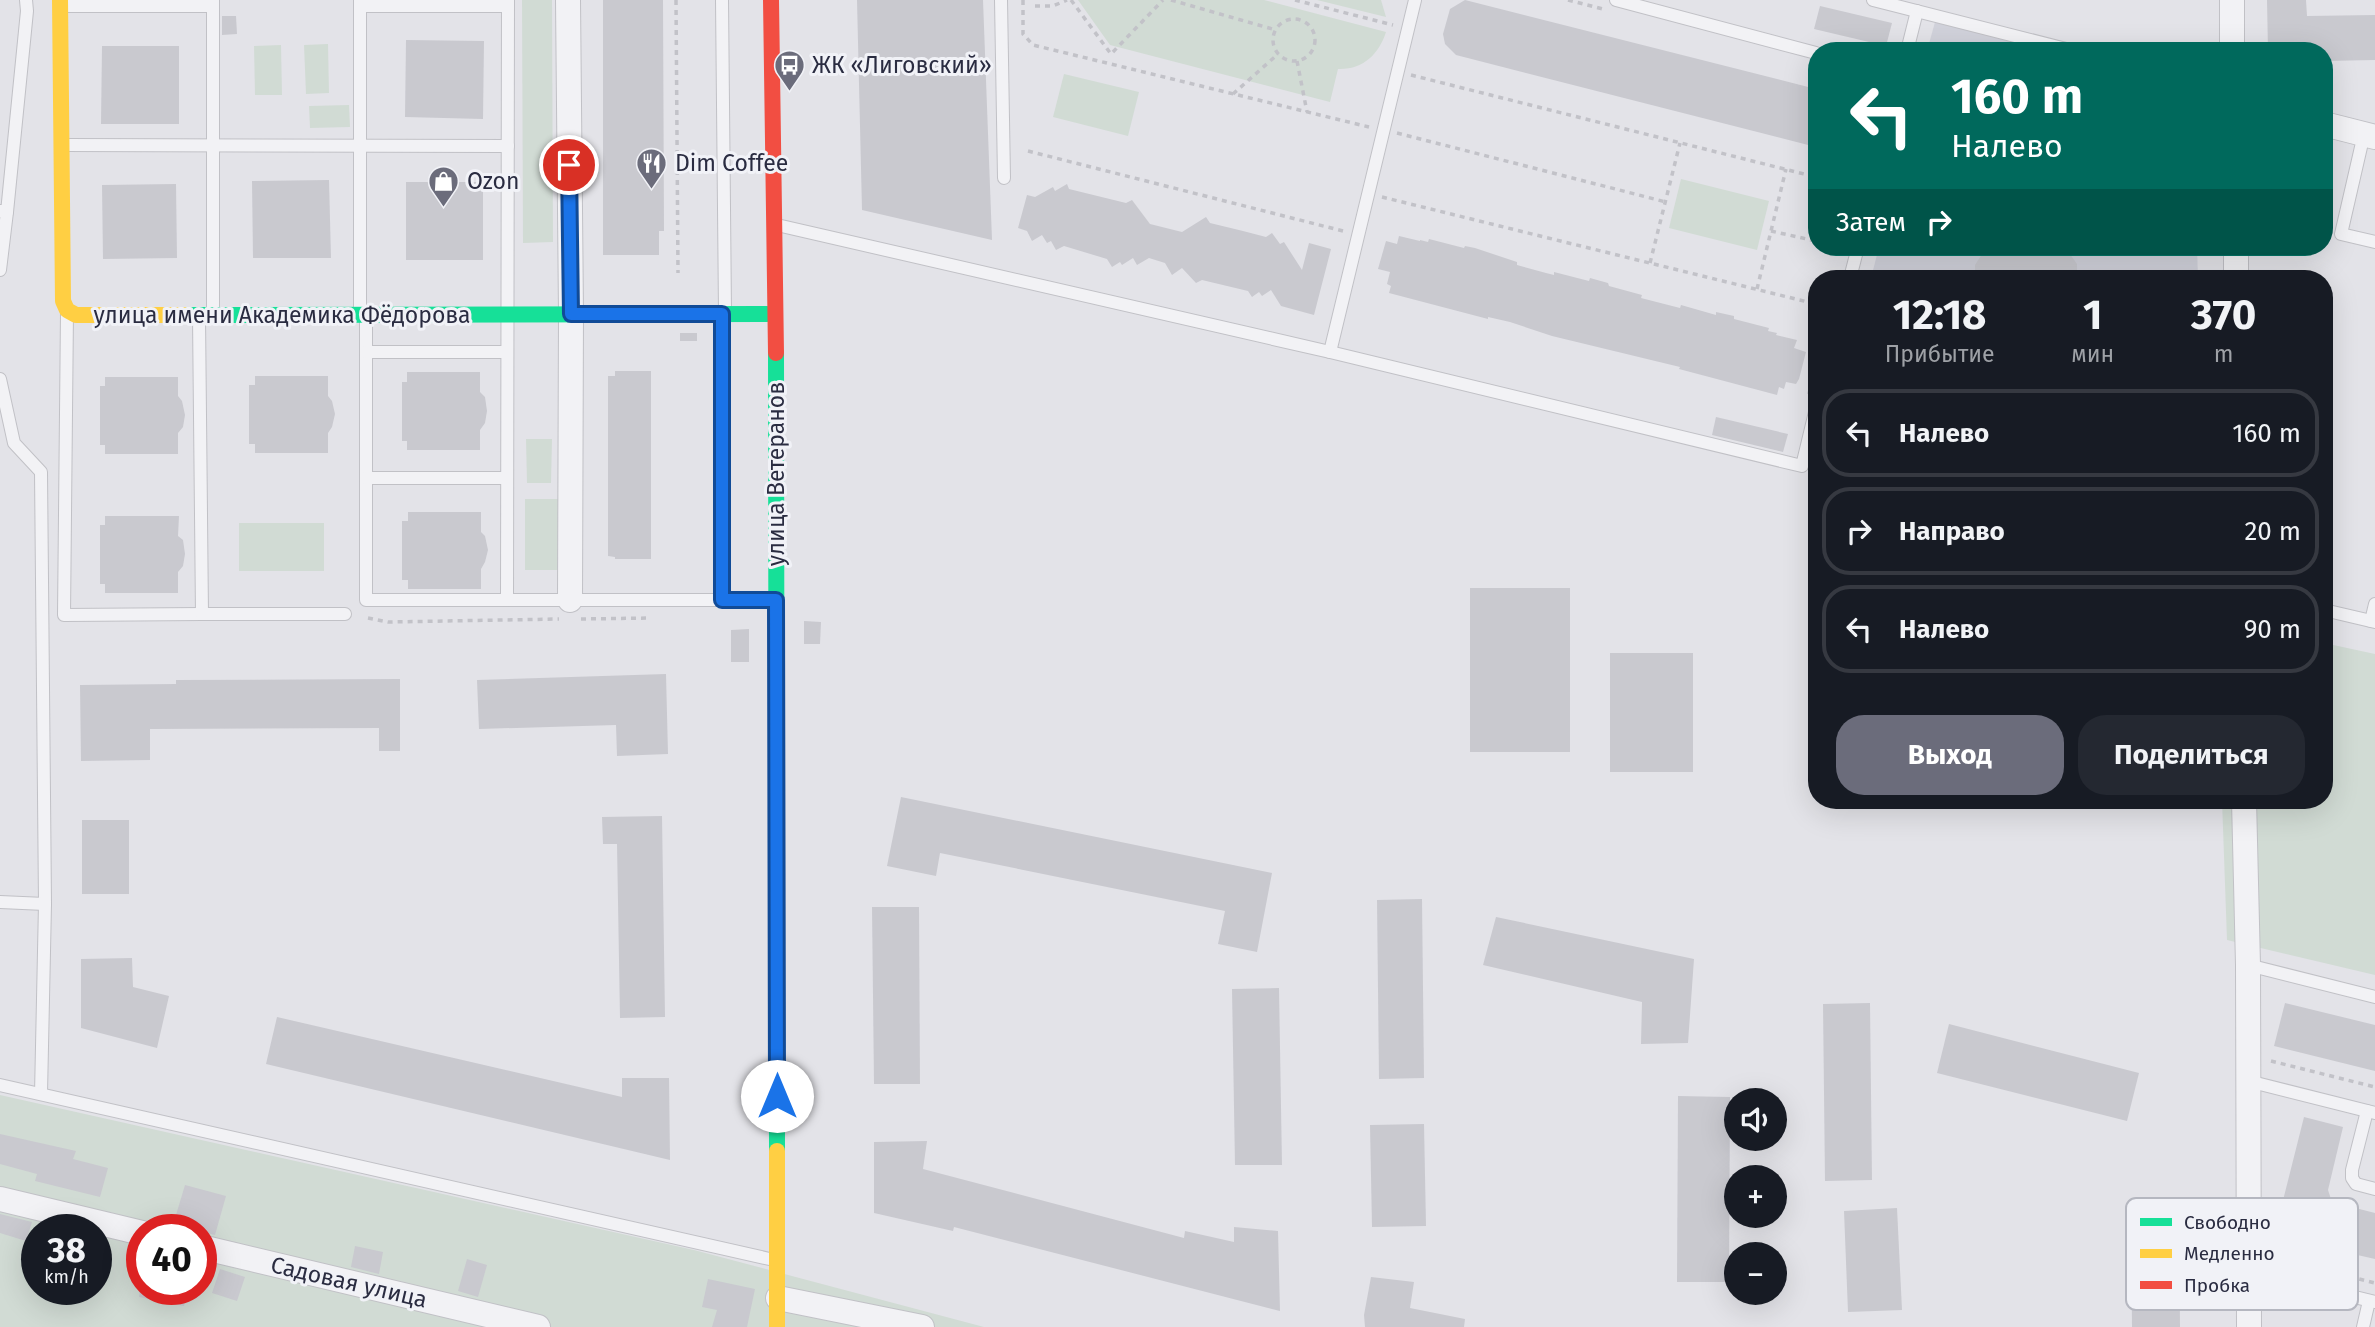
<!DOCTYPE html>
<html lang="ru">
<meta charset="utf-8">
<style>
:root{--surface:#171b24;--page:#242831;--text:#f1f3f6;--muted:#9ea1a6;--line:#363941;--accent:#6b6c7b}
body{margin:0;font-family:"Fira Sans",sans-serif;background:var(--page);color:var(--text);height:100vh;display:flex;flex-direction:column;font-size:26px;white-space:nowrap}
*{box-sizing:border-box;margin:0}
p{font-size:23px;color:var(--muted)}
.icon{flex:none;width:38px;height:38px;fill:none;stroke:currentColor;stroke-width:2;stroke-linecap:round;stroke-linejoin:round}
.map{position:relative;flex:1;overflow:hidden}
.side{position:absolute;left:1808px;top:270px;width:525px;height:539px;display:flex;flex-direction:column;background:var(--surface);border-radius:28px;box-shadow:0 7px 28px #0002}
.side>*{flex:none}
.top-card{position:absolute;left:1808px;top:42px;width:525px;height:214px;border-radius:28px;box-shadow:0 7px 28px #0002;background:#00695c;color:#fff;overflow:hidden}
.controls{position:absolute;left:1724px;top:1088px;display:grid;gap:14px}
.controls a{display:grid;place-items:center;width:63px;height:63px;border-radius:50%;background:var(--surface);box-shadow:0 7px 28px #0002;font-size:35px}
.speed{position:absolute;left:21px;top:1214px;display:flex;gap:14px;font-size:35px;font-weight:700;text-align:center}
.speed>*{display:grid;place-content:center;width:91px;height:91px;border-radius:50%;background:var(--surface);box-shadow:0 7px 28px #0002;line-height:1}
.speed small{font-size:18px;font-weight:400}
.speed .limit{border:10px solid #d22;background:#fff;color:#111}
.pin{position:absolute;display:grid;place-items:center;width:60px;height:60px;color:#fff;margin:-30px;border:4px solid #fff;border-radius:50%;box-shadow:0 2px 7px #0007}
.me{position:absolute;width:77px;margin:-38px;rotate:0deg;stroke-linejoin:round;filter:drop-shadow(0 0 5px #0008)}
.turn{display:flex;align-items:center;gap:24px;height:147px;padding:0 28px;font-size:32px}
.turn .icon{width:91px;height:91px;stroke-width:2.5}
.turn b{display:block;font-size:49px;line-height:60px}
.then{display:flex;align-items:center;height:66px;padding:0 28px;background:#0003;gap:14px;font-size:26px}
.eta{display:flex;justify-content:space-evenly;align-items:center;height:119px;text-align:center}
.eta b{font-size:42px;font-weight:700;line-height:49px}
.button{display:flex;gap:14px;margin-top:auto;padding:14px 28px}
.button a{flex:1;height:80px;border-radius:28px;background:var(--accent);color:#fff;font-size:28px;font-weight:700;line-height:80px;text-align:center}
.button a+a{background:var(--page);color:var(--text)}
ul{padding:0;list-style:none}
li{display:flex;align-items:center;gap:21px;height:88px;margin:0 14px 10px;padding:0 14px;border:4px solid var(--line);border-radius:28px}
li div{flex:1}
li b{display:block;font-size:26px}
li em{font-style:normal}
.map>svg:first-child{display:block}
.built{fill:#d1d2db}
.green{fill:#d1dbd4;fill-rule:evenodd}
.building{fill:#c9c9cf}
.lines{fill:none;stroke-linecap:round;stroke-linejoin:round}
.lane-casing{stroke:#c1c1c6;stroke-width:14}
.street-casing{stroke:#c1c1c6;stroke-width:26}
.path{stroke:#c2c2c8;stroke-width:3.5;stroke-dasharray:5 5;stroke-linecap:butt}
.lane{stroke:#f2f2f5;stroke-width:12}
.street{stroke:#f2f2f5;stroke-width:24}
.fast{stroke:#16e098;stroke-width:16}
.slow{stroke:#ffcf43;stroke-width:16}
.jam{stroke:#f24e42;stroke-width:16}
.route-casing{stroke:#114b97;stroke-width:18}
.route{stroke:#1a73e8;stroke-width:12}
.labels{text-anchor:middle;stroke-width:6;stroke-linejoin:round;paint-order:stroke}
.poi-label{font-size:23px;fill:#2a2c41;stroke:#f1f2f7;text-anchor:start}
.street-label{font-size:23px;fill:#2a2c41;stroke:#f1f2f7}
.key{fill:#f1f2f7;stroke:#b5b7c0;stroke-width:2}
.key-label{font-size:19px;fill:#2a2c41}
</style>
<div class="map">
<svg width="2375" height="1327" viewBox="0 0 2375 1327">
<rect width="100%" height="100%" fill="#e3e3e8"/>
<g class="built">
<path d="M1935,22L2046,51H1927Z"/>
<path d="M1879,247H2197L2198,278H1871Z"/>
</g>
<g class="green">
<path d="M522,0H552L553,242L523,243Z"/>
<path d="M1078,0H1264L1386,32C1379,54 1363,70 1338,69L1330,102L1110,45Z"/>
<path d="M1317,0H1381L1386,17Z"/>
<path d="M328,44L329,93L306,94L304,45Z"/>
<path d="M281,45L282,95H255L254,46Z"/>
<path d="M1064,74L1139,92L1128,136L1053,117Z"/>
<path d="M349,105L350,127L310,128L309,106Z"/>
<path d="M1681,179L1769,201L1757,250L1669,228Z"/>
<path d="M526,439H552L551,483H527Z"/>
<rect x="525" y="499" width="34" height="71"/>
<rect x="239" y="523" width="85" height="48"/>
<path d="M2324,643L2375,654V975L2227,940L2222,800H2324Z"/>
<path d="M0,1095L694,1250L984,1327H0ZM37,1230H96V1290H37ZM142,1230H201V1290H142Z"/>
</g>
<g class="building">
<path d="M603,0H663L664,231H659V255H603Z"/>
<path d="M857,0H983L992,240L862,210Z"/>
<path d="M1465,0L1816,89V147L1456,55L1445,44L1443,34L1450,9Z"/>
<path d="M2267,0H2306L2307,16L2375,15V60L2324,61V51H2268Z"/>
<path d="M1820,6L1892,23L1886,46L1814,29Z"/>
<path d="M222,16H236L237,34L222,35Z"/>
<path d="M406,40L484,41L483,119L405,117Z"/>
<path d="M102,46H179V124H101Z"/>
<path d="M329,180L331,258H253L252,181Z"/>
<rect x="406" y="182" width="77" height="78"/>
<path d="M176,184L177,258L103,259L102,185Z"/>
<path d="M1067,184L1069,189L1126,203L1132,200L1150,224L1182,232L1206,217L1210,223L1243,231L1266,237L1272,233L1280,244L1284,242L1302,270L1309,243L1331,249L1314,315L1281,306L1271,290L1262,296L1259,292L1252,297L1248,291L1202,280L1196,283L1182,268L1172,275L1165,263L1149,258L1137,265L1133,258L1122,265L1120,262L1112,267L1107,259L1064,246L1056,250L1051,241L1047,243L1042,235L1032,241L1027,231L1018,228L1027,195L1035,197L1053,187L1055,191Z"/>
<path d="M1399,236L1420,241V240L1428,242L1429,239L1464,248L1465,246L1475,248L1517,262V265L1546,273L1554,275V272L1589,281L1590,278L1608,283L1609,286L1642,295L1641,298L1680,308L1681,305L1716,315V312L1734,316V319L1769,328L1768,331L1777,333L1776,335L1797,340L1794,348L1806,352L1799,379L1796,384L1786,382L1784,389L1779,387L1777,395L1679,369L1680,367L1552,336L1510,322L1488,317V319L1389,293L1391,286L1387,284L1390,272L1378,269L1386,241L1397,244Z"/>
<path d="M1999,247H2065L2077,264V278H1975V265L1984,251L1999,250Z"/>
<rect x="680" y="333" width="17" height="8"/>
<path d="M615,371H651V559H615V557L608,556V376H615Z"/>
<path d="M407,372H480V392L485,397L487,411L485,423L480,430V450H407V441H402V382H407Z"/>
<path d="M255,376H328V396L332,401L335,414L332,427L328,433V453H255V444H249V385H255Z"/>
<path d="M105,377H178V396L182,401L185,415L183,427L178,433V454H105V445H100V386H105Z"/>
<path d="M1716,417L1788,434L1783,452L1712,435Z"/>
<path d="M408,512H481V532L485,536L488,550L485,562L481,569V589H408V580H402V521H408Z"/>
<path d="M105,516H179L178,536L183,540L185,554L183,566L178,572V593H105V584H100V525H105Z"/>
<rect x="1470" y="588" width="100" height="164"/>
<path d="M804,621L821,622L820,644H804Z"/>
<path d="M749,629V662H731V630Z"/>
<rect x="1610" y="653" width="83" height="119"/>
<path d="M666,674L668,754L617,756L616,725L479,729L477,680Z"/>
<path d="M400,679V751H379V728L150,729V760L81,761L80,685L176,684V680Z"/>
<path d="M901,797L1272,873L1257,952L1218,944L1225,911L940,853L936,876L887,866Z"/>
<path d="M662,816L665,1017L620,1018L617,844H603L602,817Z"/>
<rect x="82" y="820" width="47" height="74"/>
<path d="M1422,899L1424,1078L1379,1079L1377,900Z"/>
<path d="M872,907H919L920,1084H874Z"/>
<path d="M1496,917L1694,959L1688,1043L1641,1044L1642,1002L1483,965Z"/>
<path d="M132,958L133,987L169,996L157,1048L81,1028V959Z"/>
<path d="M1279,988L1282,1165H1235L1232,989Z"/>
<path d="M1870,1003L1872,1180L1825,1181L1823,1004Z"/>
<path d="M2285,1003L2375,1025V1071L2274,1046Z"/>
<path d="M277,1017L622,1097V1078H669L670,1160L266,1064Z"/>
<path d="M1949,1024L2139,1073L2127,1121L1937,1073Z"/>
<path d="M1678,1096L1730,1097L1729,1282H1677Z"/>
<path d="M2304,1117L2343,1127L2328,1190L2332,1202L2375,1213V1259L2274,1236Z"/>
<path d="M1424,1124L1426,1226L1372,1227L1370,1125Z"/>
<path d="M0,1134L76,1151L73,1159L108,1168L100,1197L35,1181L37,1174L0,1164Z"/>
<path d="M927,1141L923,1169L1184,1238L1185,1231L1234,1242V1227L1278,1231L1280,1311L954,1227L953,1231L874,1213V1142Z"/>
<path d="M185,1185L226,1196L215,1235L173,1225Z"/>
<path d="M2179,1206L2180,1327H2132L2131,1207Z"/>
<path d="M1897,1208L1902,1310L1848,1312L1844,1211Z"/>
<path d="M0,1214L32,1222L26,1241L0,1233Z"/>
<path d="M355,1246L383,1252L379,1274L351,1267Z"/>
<path d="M467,1259L487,1265L478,1297L458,1291Z"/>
<path d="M220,1269L245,1277L237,1301L212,1293Z"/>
<path d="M1371,1277L1414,1282L1410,1308L1465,1319L1464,1327H1365L1364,1315Z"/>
<path d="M708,1279L755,1289L747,1327H712L717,1310L702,1307Z"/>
<path d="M140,1290H187L184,1306L139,1297Z"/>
</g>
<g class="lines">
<defs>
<g id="lane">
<path d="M213,0V315"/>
<path d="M722,0L725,313"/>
<path d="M1001,0L1004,178"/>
<path d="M1616,0L1816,53"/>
<path d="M1873,0L2074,51"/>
<path d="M63,6H213"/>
<path d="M360,6H508"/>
<path d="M1907,51L1917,11"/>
<path d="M2364,134L2341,234L2375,242"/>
<path d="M64,145L508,146"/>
<path d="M0,211L7,212L27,11L26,0"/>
<path d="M777,225L1330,352L1802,466L1816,408"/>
<path d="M0,270L7,212"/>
<path d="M1850,278L1858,247"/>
<path d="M67,312L64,615L202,614"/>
<path d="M360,315V0"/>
<path d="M199,317L202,614H345"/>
<path d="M366,317V600H776"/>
<path d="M366,352H507"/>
<path d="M1330,352L1415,0"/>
<path d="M0,379L14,443L41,472L45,904L41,1094"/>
<path d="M366,478H507"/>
<path d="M507,600L508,0"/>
<path d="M722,600V317"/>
<path d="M2324,610L2375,622"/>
<path d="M2371,621L2375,604"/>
<path d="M0,902L45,904"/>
<path d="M2248,965L2375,997"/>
<path d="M2248,1081L2375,1113"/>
<path d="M0,1085L774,1260"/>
<path d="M2367,1111L2352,1170V1178L2356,1184L2375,1189"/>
<path d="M2248,1271L2375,1302"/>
<path d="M2363,1327L2369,1301"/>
</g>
<g id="street">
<path d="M568,0L571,314L570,600"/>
<path d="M2232,0V51"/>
<path d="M2324,124L2375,137"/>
<path d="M2236,247V278"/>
<path d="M2244,800L2248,965L2249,1327"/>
<path d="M0,1199L142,1233"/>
<path d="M201,1247L538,1327"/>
<path d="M778,1298L922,1327"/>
</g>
</defs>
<use href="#lane" class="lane-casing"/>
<use href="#street" class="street-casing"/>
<g class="path">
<path d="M676,0L678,273"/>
<path d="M1023,0V34L1033,45L1369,127"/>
<path d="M1071,0L1111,54L1163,0"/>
<path d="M1171,0L1276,30"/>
<path d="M1295,0L1393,25"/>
<path d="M1568,0L1603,9"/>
<path d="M1035,6H1053L1067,0"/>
<circle cx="1294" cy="40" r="21"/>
<path d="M1297,61L1307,112"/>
<path d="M1411,75L1816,177"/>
<path d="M1233,94L1278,54"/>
<path d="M1397,133L1666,202"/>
<path d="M1028,151L1343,231"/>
<path d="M1382,197L1816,304"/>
<path d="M1771,231L1816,241"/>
<path d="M1650,263L1680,143"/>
<path d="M1757,289L1786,169"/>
<path d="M1809,394L1816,362"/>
<path d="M368,618L388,622L559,619"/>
<path d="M581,619L650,618"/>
<path d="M2271,1061L2375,1087"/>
<path d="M2272,1257L2375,1283"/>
</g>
<use href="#lane" class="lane"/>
<use href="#street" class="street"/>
<g class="fast">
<path d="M185,315L767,314"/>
<path d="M776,353L777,1151"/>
</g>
<g class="slow">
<path d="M60,0L63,301L67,310L76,315H185"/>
<path d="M777,1151V1327"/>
</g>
<path class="jam" d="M771,0L776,353"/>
</g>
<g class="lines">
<defs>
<path id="route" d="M569,165L571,314H722V600H776L777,1096"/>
</defs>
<use href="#route" class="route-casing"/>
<use href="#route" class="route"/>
</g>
<defs>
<symbol id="bus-pin" viewBox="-11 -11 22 30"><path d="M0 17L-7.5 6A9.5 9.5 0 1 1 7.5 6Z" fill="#6b6c7b" stroke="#f1f2f7"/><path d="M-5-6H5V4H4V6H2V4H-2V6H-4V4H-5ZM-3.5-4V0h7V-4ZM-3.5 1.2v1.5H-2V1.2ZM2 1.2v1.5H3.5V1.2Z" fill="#fff"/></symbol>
<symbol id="restaurant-pin" viewBox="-11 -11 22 30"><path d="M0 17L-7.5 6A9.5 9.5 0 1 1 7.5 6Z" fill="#6b6c7b" stroke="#f1f2f7"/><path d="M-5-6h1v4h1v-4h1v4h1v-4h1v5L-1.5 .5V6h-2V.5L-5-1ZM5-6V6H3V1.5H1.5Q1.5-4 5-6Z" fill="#fff"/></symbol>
<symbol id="shop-pin" viewBox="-11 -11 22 30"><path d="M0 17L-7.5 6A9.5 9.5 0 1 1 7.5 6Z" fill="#6b6c7b" stroke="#f1f2f7"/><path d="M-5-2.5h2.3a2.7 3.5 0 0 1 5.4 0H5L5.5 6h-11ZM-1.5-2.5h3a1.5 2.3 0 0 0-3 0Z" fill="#fff"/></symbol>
</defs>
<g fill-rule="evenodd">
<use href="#bus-pin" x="772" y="48" width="35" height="47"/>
<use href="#restaurant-pin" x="634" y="146" width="35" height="47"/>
<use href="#shop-pin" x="426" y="164" width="35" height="47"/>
</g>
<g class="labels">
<g class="poi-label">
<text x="812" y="73">ЖК «Лиговский»</text>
<text x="675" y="171">Dim Coffee</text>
<text x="467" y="189">Ozon</text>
</g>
<g class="street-label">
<text x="282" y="323">улица имени Академика Фёдорова</text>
<text transform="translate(776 474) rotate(-90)" y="8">улица Ветеранов</text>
<text transform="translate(349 1282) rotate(13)" y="8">Садовая улица</text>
</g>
</g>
<rect x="2126" y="1198" width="232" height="112" rx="10" class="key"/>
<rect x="2140" y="1218" width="32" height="8" fill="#16e098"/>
<rect x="2140" y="1249" width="32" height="9" fill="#ffcf43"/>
<rect x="2140" y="1281" width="32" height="8" fill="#f24e42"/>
<g class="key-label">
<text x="2184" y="1229">Свободно</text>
<text x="2184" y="1260">Медленно</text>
<text x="2184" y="1292">Пробка</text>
</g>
</svg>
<div class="controls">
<a><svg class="icon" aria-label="sound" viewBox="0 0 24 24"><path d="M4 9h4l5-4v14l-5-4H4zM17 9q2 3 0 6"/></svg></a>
<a>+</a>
<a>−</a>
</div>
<div class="speed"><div>38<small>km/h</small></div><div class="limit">40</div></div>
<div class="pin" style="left:569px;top:165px;background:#d93025"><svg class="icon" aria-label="arrive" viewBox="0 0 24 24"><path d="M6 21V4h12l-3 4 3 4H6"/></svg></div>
<svg class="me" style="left:777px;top:1096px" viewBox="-20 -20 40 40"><circle r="19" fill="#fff"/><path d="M0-13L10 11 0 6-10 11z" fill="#1a73e8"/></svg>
<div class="top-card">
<div class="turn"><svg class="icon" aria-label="left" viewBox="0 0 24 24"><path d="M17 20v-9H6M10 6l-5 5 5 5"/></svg><div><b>160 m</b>Налево</div></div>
<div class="then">Затем<svg class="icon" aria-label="right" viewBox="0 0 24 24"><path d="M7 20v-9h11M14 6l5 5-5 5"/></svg></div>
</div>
<section class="side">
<div class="eta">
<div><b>12:18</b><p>Прибытие</p></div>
<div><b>1</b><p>мин</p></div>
<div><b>370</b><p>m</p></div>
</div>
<ul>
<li><svg class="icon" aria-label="left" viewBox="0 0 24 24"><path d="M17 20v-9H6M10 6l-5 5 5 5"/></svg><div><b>Налево</b></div><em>160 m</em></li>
<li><svg class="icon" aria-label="right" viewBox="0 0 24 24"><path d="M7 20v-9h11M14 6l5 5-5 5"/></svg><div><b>Направо</b></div><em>20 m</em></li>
<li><svg class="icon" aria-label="left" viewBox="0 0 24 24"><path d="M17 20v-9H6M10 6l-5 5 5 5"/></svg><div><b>Налево</b></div><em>90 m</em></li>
</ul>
<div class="button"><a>Выход</a><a>Поделиться</a></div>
</section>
</div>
